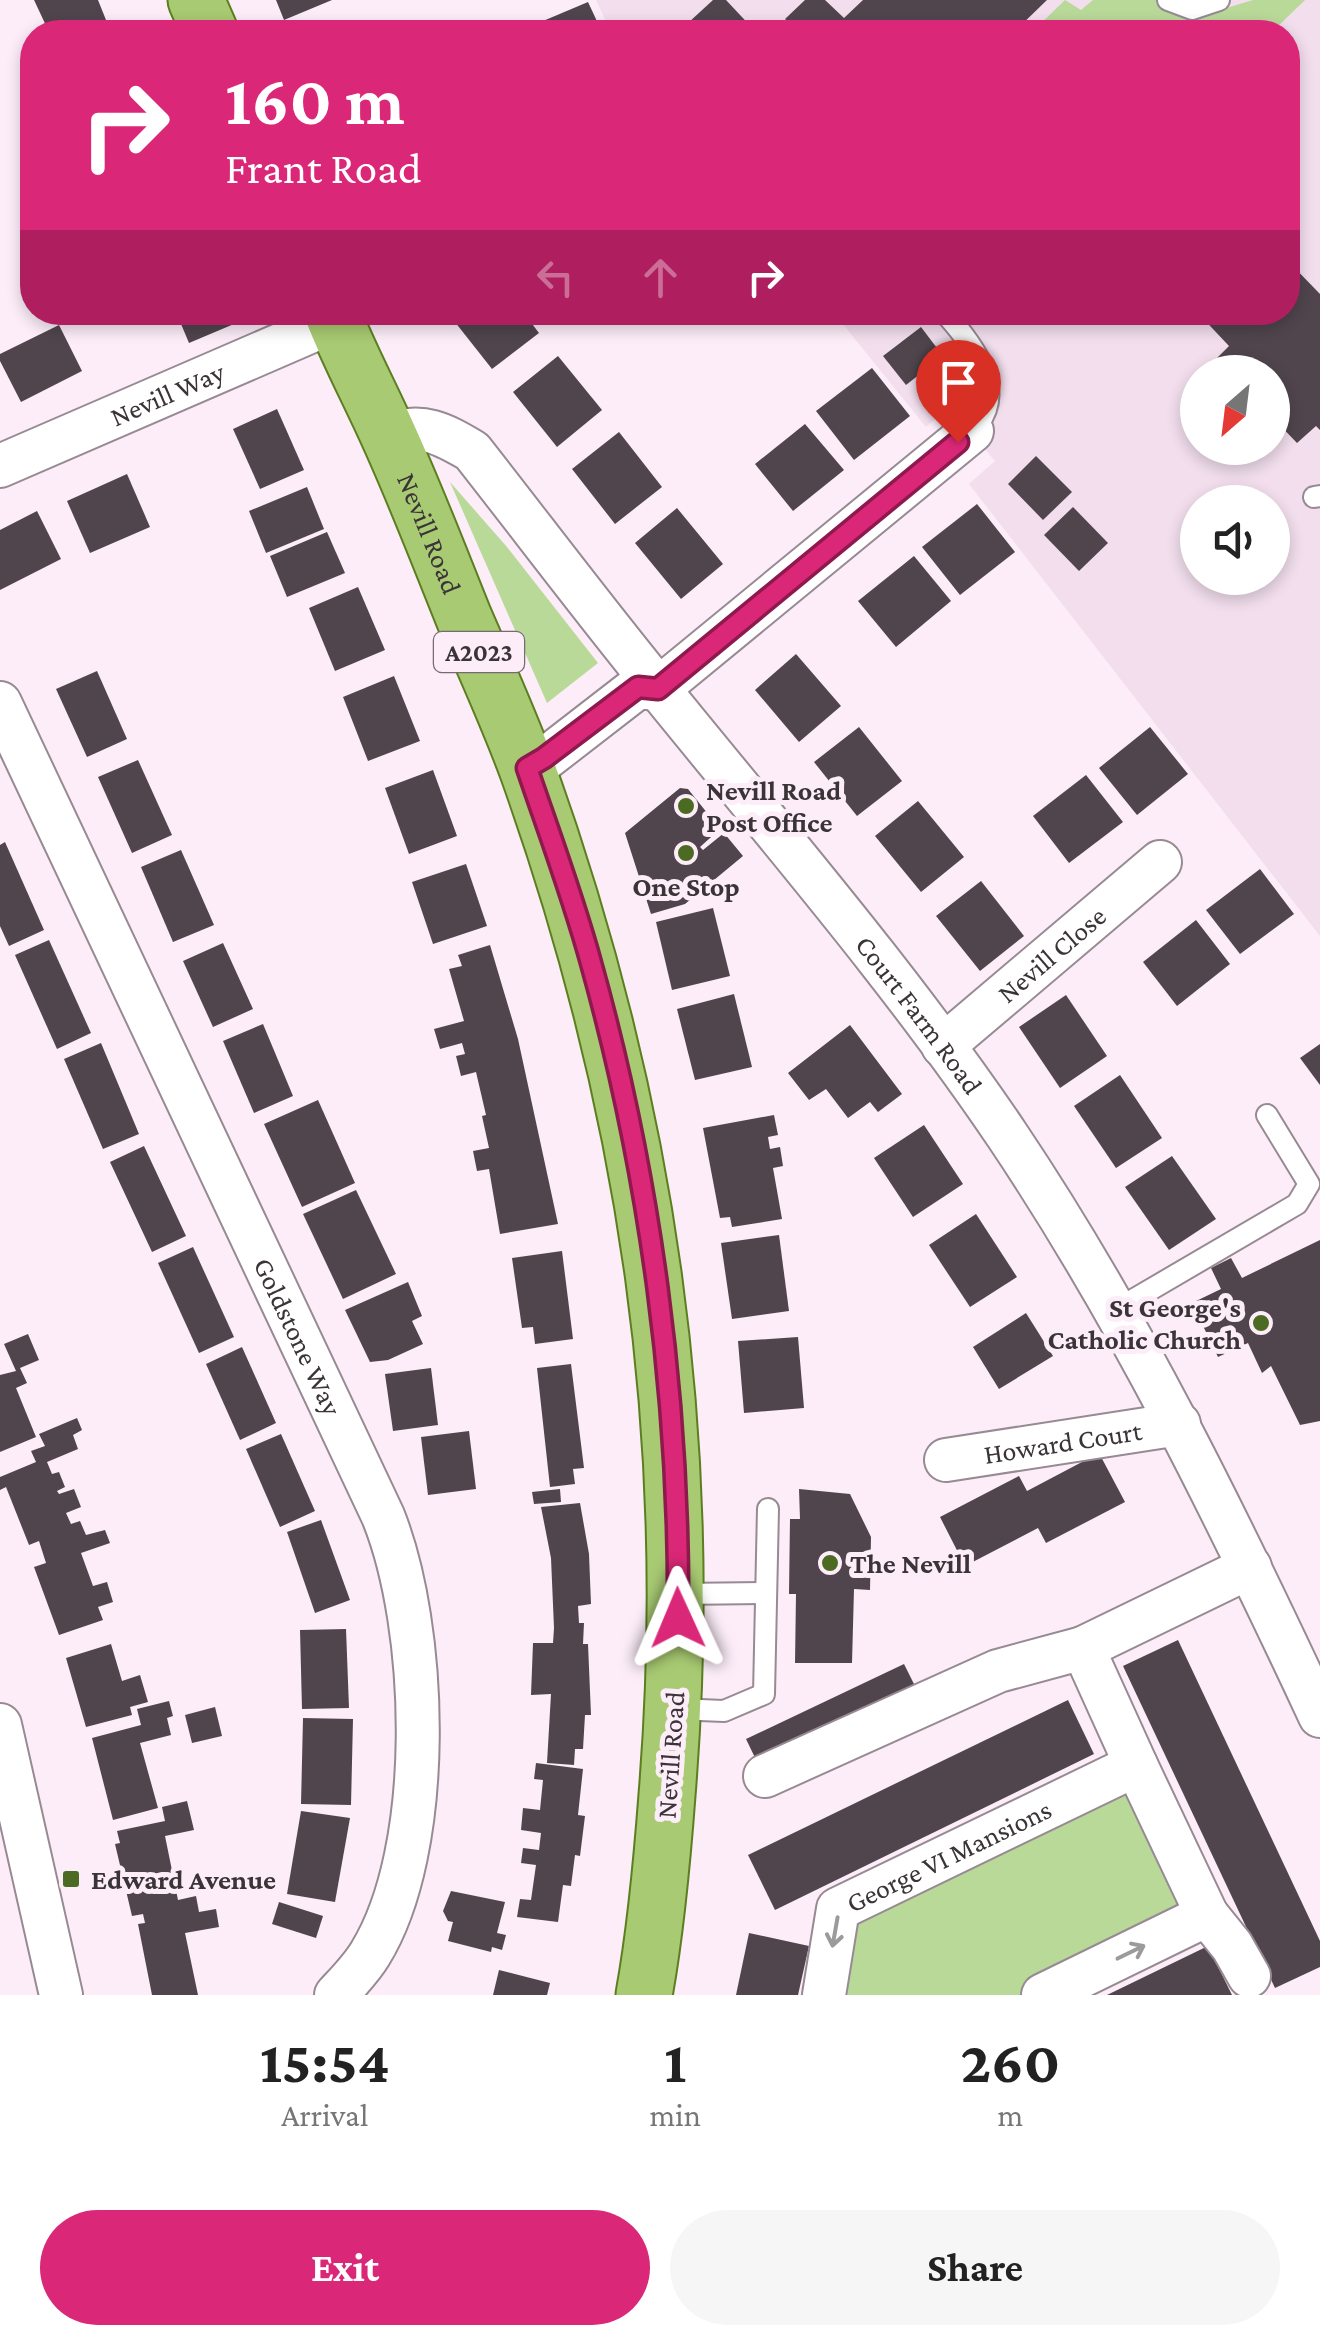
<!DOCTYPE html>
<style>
:root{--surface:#fff;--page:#f6f6f6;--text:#222;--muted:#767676;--accent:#db2777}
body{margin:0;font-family:"Crimson Pro",serif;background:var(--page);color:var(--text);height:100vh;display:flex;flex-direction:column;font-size:38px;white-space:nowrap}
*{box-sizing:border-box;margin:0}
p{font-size:32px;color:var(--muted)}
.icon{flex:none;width:55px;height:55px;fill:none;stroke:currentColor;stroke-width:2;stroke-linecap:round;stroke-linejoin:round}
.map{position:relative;height:1995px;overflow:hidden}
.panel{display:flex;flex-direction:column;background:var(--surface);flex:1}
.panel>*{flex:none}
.banner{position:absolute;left:20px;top:20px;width:1280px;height:305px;border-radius:40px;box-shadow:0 5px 15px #0003;background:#db2777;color:#fff;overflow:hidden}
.needle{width:65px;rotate:208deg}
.buttons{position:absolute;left:1180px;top:355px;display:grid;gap:20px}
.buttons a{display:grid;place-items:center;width:110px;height:110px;border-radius:50%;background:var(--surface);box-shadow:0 5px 15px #0003;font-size:50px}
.pin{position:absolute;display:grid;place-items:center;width:85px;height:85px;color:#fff;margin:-102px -42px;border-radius:50% 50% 50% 0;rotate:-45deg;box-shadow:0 0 10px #0007}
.pin .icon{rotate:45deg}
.me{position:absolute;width:110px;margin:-55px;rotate:359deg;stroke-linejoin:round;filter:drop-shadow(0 0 8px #0008)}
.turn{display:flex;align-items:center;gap:35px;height:210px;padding:0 40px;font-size:45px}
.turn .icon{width:130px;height:130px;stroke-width:2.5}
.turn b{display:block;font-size:70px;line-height:85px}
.lanes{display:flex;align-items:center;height:95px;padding:0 40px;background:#0003;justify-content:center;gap:50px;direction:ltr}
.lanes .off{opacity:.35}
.eta{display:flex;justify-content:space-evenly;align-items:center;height:170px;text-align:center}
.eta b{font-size:60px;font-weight:700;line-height:70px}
.button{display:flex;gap:20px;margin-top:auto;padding:20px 40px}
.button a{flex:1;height:115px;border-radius:60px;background:var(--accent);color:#fff;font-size:40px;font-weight:700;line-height:115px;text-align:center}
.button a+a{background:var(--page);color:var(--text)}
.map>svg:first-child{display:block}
.built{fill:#f2deed;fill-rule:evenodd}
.green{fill:#b9d999}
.building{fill:#50454d}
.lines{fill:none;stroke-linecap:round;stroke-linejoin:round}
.service-casing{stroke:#978a93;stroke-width:24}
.minor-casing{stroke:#978a93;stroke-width:46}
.primary-casing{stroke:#5c7e21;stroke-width:59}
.service{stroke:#fff;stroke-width:20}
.minor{stroke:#fff;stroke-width:42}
.primary{stroke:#a8ca72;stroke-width:55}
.oneway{stroke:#9c9a9c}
.route-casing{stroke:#8e194d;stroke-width:25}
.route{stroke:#db2777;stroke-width:18}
.poi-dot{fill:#4a6b21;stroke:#fcedf8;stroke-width:4}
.labels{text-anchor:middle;stroke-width:10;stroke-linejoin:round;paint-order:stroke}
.shield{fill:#fcedf8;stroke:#746c72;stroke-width:2.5}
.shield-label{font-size:25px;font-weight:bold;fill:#3a3438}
.street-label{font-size:28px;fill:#3a3438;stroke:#fcedf8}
.poi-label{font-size:28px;font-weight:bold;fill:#3a3438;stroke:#fcedf8;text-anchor:start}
</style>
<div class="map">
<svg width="1320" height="1995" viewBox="0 0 1320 1995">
<rect width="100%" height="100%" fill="#fcedf8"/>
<path class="built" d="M596,0H1320V936L969,484L995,461L949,407L926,427L834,313L1288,312V32H611ZM1198,372H1272V448H1198ZM1198,502H1272V578H1198Z"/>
<g class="green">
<path d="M1065,0L1081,10L1093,0H1164L1182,17L1190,19L1253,0H1305L1272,32H1032Z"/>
<path d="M450,482L507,547L598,663L547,703Z"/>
<path d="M1123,1793L1135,1800L1183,1900L1176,1921L1020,1995H839L855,1920Z"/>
</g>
<g class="building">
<path d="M34,0H98L106,20L77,32H49Z"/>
<path d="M276,0H332L284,20Z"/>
<path d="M713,0H726L756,32H696L688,23Z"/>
<path d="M805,0H825L844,18L863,0H1047L1014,32H799L785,19Z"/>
<path d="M588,2L602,32H517Z"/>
<path d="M1288,261L1320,294V430L1316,426L1297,443L1272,417V372H1230L1217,358L1229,346L1197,312H1288Z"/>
<path d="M176,312H229L234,324L189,343Z"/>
<path d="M457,312H523L539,333L492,369L451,317Z"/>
<path d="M59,325L82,371L21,402L0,361V354Z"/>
<path d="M921,327L943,356L906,385L883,356Z"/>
<path d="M558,356L602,410L557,447L513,392Z"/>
<path d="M872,368L910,416L854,460L816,411Z"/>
<path d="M277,409L304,470L260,489L233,429Z"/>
<path d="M805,424L844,470L793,511L755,464Z"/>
<path d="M619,432L662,487L615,524L572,469Z"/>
<path d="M1036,456L1072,492L1043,520L1008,484Z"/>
<path d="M127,474L150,527L90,553L67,501Z"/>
<path d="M307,487L324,529L266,553L249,511Z"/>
<path d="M977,504L1015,552L960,595L922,547Z"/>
<path d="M1073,507L1108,543L1079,571L1044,535Z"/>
<path d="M677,508L723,564L681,599L635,543Z"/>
<path d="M37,511L61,559L0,590V530Z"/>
<path d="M327,532L345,573L287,597L270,556Z"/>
<path d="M914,556L951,601L896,647L858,601Z"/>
<path d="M358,587L385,650L335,671L309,608Z"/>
<path d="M796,654L841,706L799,742L755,690Z"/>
<path d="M97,671L127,739L87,757L56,689Z"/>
<path d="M394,676L420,741L368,761L343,697Z"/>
<path d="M859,727L902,781L857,816L814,762Z"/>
<path d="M1150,727L1188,774L1137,815L1099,768Z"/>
<path d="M138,760L172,835L132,853L98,777Z"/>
<path d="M433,770L457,836L409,854L385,788Z"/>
<path d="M1086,775L1123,822L1069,863L1033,816Z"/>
<path d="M680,788L688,789L720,829L700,847L703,850L724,833L743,856L685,904L651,914L625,833Z"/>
<path d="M918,801L964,857L921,892L875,836Z"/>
<path d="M5,842L44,930L9,946L0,926V845Z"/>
<path d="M181,850L214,925L173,942L141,867Z"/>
<path d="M466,864L487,926L433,944L412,882Z"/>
<path d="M1260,869L1294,914L1240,954L1206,910Z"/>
<path d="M981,881L1024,936L980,971L936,916Z"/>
<path d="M713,908L730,976L672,990L656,922Z"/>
<path d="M1196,920L1230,964L1177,1006L1143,962Z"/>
<path d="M49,940L91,1033L57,1049L15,955Z"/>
<path d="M223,943L253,1009L213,1027L183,961Z"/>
<path d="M490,945L518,1039L558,1224L500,1234L489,1169L477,1171L473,1151L489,1148L482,1116L486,1115L476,1072L461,1076L456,1056L465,1054L462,1043L440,1049L434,1029L464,1021L449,969L462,966L458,955Z"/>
<path d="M734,994L752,1067L695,1080L677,1009Z"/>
<path d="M1066,995L1107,1056L1060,1088L1019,1027Z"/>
<path d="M263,1024L293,1096L254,1113L223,1041Z"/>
<path d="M850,1025L902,1094L878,1112L870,1102L848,1118L826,1089L809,1100L788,1073Z"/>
<path d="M101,1043L139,1134L103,1149L64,1059Z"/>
<path d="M1320,1044V1085L1300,1058Z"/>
<path d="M1120,1075L1162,1138L1116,1168L1074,1106Z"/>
<path d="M318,1100L355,1183L302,1207L264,1124Z"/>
<path d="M774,1115L778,1135L768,1137L770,1149L780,1147L783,1166L773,1168L782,1219L732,1227L730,1217L720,1218L703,1128Z"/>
<path d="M924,1125L963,1184L913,1217L874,1158Z"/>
<path d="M144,1146L186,1236L152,1252L110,1162Z"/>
<path d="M1172,1156L1216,1219L1169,1250L1125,1187Z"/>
<path d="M356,1190L396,1274L343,1299L303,1214Z"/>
<path d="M976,1214L1017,1277L970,1307L929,1245Z"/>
<path d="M779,1235L789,1311L732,1319L721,1243Z"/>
<path d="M1320,1240V1421L1300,1425L1271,1366L1262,1373L1248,1343L1218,1357L1192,1303L1221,1289L1211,1268L1231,1258L1242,1278Z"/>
<path d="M193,1247L234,1337L199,1353L158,1263Z"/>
<path d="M562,1251L573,1339L535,1344L533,1327L522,1328L512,1258Z"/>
<path d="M408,1282L422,1316L412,1321L423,1344L388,1360L370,1362L345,1310Z"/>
<path d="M1026,1313L1053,1356L999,1389L973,1347Z"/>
<path d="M28,1334L39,1360L20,1368L27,1383L16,1388L36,1437L0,1452V1375L16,1371L4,1344Z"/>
<path d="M798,1337L804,1408L744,1413L738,1341Z"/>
<path d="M242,1347L276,1423L240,1440L206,1364Z"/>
<path d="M571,1364L584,1468L573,1469L575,1484L550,1487L537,1368Z"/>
<path d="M431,1368L438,1425L393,1431L385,1374Z"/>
<path d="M77,1418L82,1430L73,1435L78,1449L47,1462L52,1474L59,1472L65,1487L57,1491L59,1494L74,1489L81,1507L66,1513L71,1524L80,1521L86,1535L105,1530L110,1543L81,1553L93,1586L107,1582L113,1602L98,1607L103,1620L59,1635L34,1567L46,1563L39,1541L29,1545L6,1487L0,1490V1477L36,1462L31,1451L45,1446L39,1434Z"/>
<path d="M469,1431L476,1489L428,1495L421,1437Z"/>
<path d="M281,1434L315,1511L280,1527L246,1449Z"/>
<path d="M1099,1453L1125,1502L1046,1543L1038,1528L965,1566L940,1517L1019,1476L1027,1491Z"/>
<path d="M560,1489L561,1502L534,1504L532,1492Z"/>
<path d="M799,1489L850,1494L871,1537L870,1590L854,1589L852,1663H795L796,1594H789L790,1519H800Z"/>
<path d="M580,1503L589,1554L591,1604L578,1606L579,1623H584L583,1644H588L591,1715H585L583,1749H575L574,1765L547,1763L551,1694L531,1695L533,1643H553L554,1628L551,1558L541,1507Z"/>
<path d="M321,1520L350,1600L315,1613L287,1532Z"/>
<path d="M346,1629L349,1708L302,1709L300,1630Z"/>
<path d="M1178,1640L1320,1941V1967L1275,1988L1123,1666Z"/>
<path d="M111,1644L122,1681L140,1675L148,1702L130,1707L132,1715L86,1727L66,1658Z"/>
<path d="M904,1664L917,1690L759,1766L746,1739Z"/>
<path d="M1068,1700L1094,1754L775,1910L748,1855Z"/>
<path d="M169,1701L173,1716L167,1718L171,1735L140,1743L158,1808L113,1820L92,1738L141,1725L137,1709Z"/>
<path d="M215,1707L222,1736L192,1743L185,1715Z"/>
<path d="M303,1718L353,1719L351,1805L301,1804Z"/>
<path d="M536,1763L583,1769L578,1815L585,1816L580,1856L575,1855L571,1886L563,1885L558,1922L517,1917L520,1899L531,1900L536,1865L521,1863L523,1848L539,1850L541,1833L521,1830L523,1808L540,1810L543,1780L534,1779Z"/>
<path d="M187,1801L194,1830L165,1836L178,1900L196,1896L199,1912L216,1909L219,1927L185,1933L198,1995H152L138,1924L145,1923L143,1914L132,1916L115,1844L120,1843L117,1831L165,1821L162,1807Z"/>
<path d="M301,1811L350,1818L335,1902L287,1894Z"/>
<path d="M451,1891L505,1902L497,1933L506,1935L502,1950L492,1947L491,1952L448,1941L453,1922L448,1921L443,1911Z"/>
<path d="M279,1902L323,1916L316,1938L272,1924Z"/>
<path d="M749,1933L809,1946L798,1995H736Z"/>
<path d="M1208,1946L1232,1995H1107Z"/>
<path d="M499,1970L550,1983L547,1995H493Z"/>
</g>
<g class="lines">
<defs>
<g id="service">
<path d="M1168,0L1192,9L1219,0"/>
<path d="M944,312C972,343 1011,392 972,431"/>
<path d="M1314,497L1320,496"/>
<path d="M1114,1311L1297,1204L1309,1184L1267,1115"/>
<path d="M678,1594L766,1593"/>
<path d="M676,1709L724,1711L764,1694L768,1509"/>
</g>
<g id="minor">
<path id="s1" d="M389,435C422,422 443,434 472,451C534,530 594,610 657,687C776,834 901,978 1007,1135C1130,1318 1227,1517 1320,1716"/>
<path id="s2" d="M0,466L335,321"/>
<path id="s3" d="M0,703L383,1516C428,1627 435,1849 370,1954C361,1969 348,1982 336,1995"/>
<path d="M527,768L545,759L638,687L658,689L972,431"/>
<path id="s4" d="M943,1046L1160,862"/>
<path id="s5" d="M946,1460L1179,1424"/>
<path d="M0,1725L61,1995"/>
<path d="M1136,1765L1083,1648L1250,1567"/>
<path d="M765,1776L998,1671L1083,1648"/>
<path d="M1207,1915L1232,1946L1249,1976"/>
<path id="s6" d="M824,1995L838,1909L1136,1765L1207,1915L1043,1995"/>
</g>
<g id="primary">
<path d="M196,0L210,32"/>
<path id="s7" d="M332,312C348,353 369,392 387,432C415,493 439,556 464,618C486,669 509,719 528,771C648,1107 696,1439 667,1795C662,1862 656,1929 644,1995"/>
</g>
</defs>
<use href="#service" class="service-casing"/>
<use href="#minor" class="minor-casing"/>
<use href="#primary" class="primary-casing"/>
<use href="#service" class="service"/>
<use href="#minor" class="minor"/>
<use href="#primary" class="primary"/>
</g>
<defs><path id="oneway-shaft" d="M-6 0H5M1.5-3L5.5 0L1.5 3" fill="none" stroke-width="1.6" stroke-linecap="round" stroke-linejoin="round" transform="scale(2.5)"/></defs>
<g class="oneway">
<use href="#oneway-shaft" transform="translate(835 1932) rotate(100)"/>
<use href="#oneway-shaft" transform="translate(1131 1952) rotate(-26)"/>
</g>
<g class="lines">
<defs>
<path id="route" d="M678,1618C680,1398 650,1174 591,963C573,897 549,833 527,768L544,758L638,687L658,689L958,442"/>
</defs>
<use href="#route" class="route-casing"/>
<use href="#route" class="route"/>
</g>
<g class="poi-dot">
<circle cx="686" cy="806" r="10"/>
<circle cx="686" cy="853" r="10"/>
<circle cx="1261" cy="1323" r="10"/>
<circle cx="830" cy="1563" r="10"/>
<rect x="61" y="1869" width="20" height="20" rx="5"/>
</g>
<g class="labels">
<rect class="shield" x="434" y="632" width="90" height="40" rx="8"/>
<g class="shield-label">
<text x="479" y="661">A2023</text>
</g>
<g class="street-label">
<text dy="10" stroke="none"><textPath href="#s2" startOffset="182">Nevill Way</textPath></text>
<text dy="10" stroke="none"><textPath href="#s7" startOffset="242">Nevill Road</textPath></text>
<text dy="10" stroke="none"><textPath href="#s4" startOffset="142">Nevill Close</textPath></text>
<text dy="10" stroke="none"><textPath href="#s1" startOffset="808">Court Farm Road</textPath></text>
<text dy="10" stroke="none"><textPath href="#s3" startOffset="700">Goldstone Way</textPath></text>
<text dy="10" stroke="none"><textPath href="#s5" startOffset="118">Howard Court</textPath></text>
<text transform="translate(670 1755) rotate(-86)" y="10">Nevill Road</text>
<text dy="10" stroke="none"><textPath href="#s6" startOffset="210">George VI Mansions</textPath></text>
</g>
<g class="poi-label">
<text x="706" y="800">Nevill Road<tspan x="706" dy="32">Post Office</tspan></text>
<text x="686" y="896" text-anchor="middle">One Stop</text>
<text x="1241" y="1317" text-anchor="end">St George's<tspan x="1241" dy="32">Catholic Church</tspan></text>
<text x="850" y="1573">The Nevill</text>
<text x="91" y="1889">Edward Avenue</text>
</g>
</g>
</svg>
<div class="buttons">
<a><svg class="needle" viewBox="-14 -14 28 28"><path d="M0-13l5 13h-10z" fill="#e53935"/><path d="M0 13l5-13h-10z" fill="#767676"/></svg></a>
<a><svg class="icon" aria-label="sound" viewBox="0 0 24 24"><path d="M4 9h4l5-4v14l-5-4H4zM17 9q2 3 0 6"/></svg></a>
</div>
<div class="pin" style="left:958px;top:442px;background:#d93025"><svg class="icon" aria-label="arrive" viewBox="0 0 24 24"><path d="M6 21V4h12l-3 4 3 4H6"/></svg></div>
<svg class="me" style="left:678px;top:1618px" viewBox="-20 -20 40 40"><path d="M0-17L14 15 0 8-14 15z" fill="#db2777" stroke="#fff" stroke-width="4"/></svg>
<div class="banner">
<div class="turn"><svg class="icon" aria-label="right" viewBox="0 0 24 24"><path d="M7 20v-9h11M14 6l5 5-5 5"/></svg><div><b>160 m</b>Frant Road</div></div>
<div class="lanes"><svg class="icon off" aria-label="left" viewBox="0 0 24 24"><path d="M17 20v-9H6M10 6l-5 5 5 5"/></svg><svg class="icon off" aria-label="ahead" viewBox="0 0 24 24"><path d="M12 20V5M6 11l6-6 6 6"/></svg><svg class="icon" aria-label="right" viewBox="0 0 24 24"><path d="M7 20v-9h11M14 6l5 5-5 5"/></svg></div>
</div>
</div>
<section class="panel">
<div class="eta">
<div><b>15:54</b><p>Arrival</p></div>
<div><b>1</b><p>min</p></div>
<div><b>260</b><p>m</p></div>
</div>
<div class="button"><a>Exit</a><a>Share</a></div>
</section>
